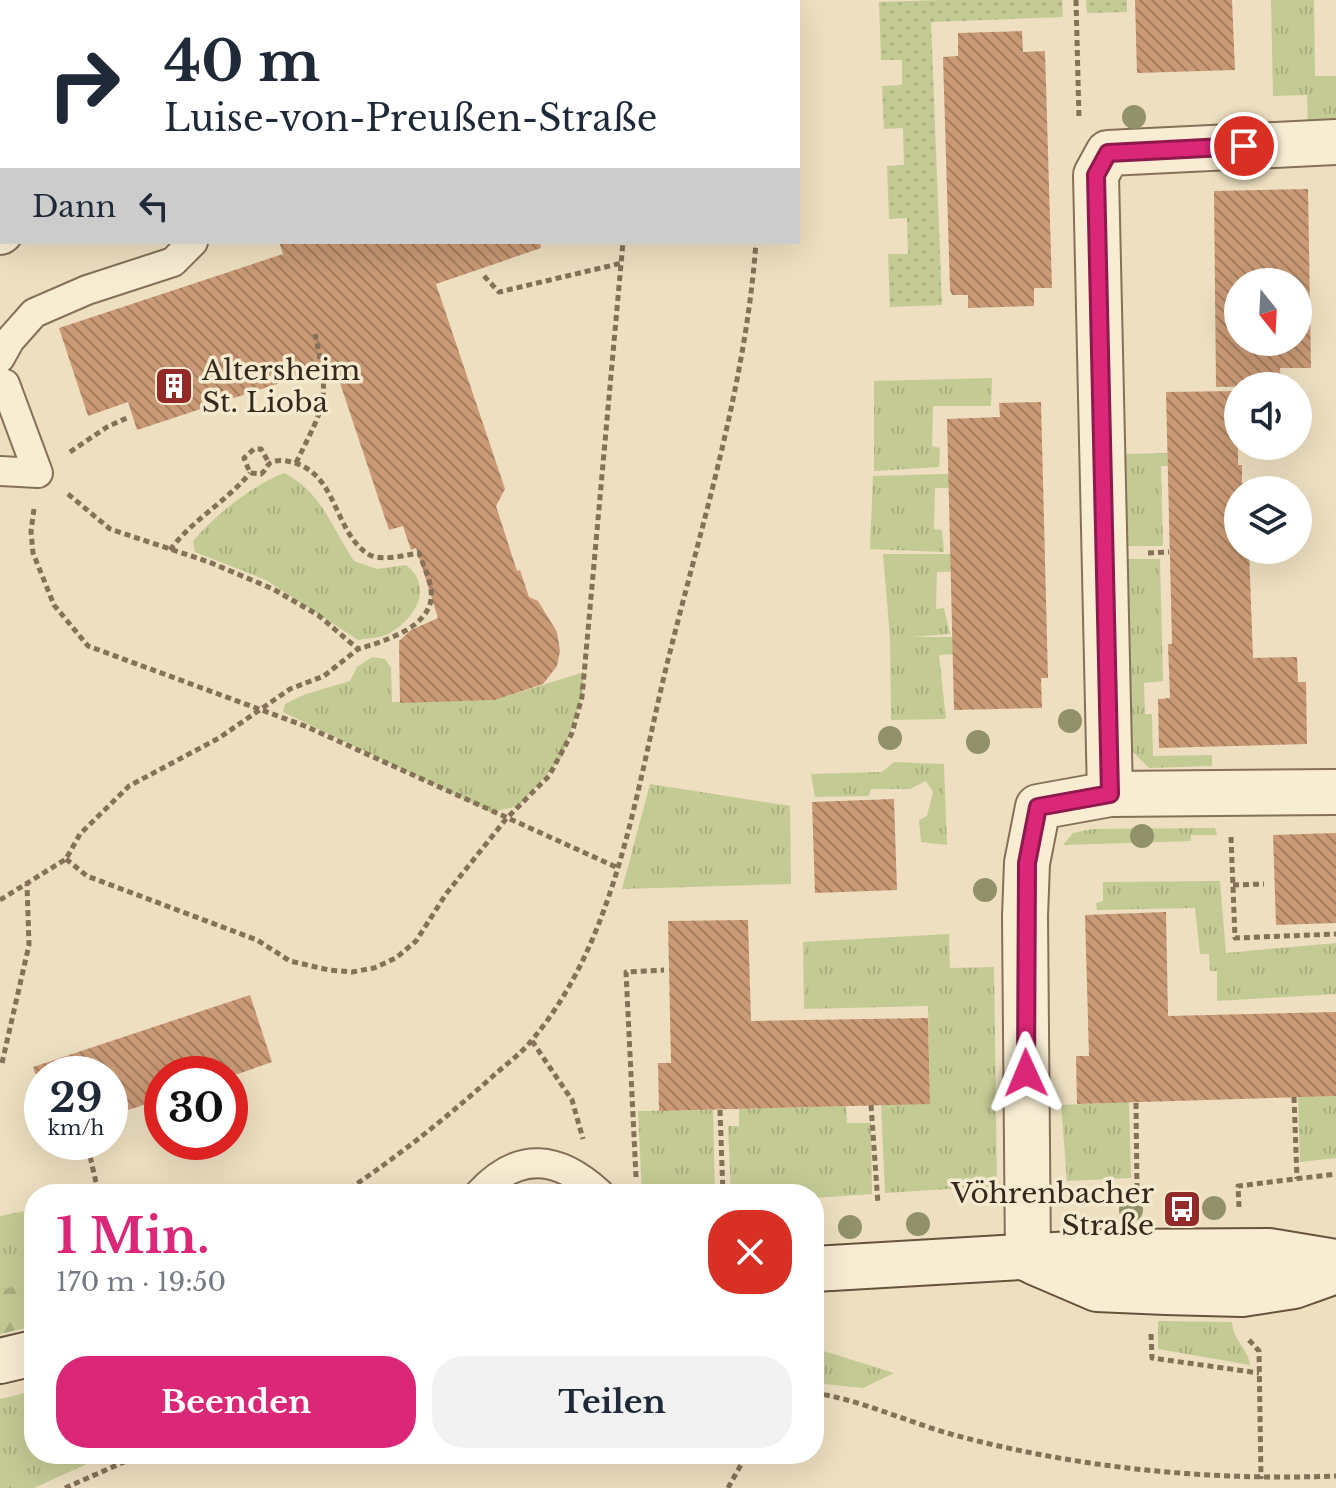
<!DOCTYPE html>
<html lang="de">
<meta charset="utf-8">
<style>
:root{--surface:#fff;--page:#f2f2f3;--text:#1f2937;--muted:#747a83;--accent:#db2777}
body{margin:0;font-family:"Libre Baskerville",serif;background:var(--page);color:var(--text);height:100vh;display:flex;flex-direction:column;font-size:30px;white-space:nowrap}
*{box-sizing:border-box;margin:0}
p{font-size:26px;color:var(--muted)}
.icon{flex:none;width:44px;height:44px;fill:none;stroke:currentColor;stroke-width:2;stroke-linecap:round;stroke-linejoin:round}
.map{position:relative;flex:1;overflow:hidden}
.side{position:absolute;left:24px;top:1184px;width:800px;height:280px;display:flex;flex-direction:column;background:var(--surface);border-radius:32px;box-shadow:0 8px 32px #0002}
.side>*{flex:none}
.guide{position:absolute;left:0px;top:0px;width:800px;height:244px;box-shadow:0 8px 32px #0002;background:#fff;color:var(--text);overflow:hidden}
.needle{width:52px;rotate:162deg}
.controls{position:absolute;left:1224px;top:268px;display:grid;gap:16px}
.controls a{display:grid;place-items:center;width:88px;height:88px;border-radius:50%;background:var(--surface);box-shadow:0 8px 32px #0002;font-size:40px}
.speed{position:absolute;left:24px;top:1056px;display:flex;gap:16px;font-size:40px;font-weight:700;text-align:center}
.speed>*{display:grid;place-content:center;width:104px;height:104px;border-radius:50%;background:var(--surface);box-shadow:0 8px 32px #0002;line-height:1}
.speed small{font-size:20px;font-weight:400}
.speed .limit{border:12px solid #d22;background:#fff;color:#111}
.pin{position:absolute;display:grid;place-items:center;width:68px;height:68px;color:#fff;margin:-34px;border:4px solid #fff;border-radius:50%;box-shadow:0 2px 8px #0007}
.me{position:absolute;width:88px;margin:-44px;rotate:359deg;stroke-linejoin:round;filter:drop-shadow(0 0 6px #0008)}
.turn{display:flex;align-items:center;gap:28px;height:168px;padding:0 32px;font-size:36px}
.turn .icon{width:104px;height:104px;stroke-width:2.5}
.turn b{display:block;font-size:56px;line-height:68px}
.then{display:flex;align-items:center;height:76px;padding:0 32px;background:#0003;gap:16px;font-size:30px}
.round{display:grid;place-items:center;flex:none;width:84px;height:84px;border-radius:32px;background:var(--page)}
.head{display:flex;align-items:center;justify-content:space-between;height:136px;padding:0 32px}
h1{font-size:48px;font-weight:700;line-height:60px;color:var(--accent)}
.primary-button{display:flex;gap:16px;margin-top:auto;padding:16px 32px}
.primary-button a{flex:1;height:92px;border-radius:32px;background:var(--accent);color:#fff;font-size:32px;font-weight:700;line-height:92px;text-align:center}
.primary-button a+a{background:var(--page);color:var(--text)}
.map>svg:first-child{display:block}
.grass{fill:url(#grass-tufts)}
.forest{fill:url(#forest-firs)}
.park{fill:url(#park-dots)}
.building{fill:url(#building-back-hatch);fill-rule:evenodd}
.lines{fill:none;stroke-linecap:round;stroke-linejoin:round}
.lane-casing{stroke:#857058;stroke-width:32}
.street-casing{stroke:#857058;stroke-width:48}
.secondary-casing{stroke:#67523c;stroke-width:48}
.path{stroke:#857058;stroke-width:5;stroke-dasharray:6 4;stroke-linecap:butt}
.lane{stroke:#f8edd3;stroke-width:28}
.street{stroke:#f8edd3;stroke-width:44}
.secondary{stroke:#f8edd3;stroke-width:44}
.tree{fill:#91916a}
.route-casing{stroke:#8e194d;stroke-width:20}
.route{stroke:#db2777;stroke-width:14}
.labels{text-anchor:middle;stroke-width:7;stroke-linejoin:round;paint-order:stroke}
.poi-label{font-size:28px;fill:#35291d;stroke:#f4eacf;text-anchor:start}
</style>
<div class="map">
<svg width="1336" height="1488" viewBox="0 0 1336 1488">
<defs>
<pattern id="grass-tufts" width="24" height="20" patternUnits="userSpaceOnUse" patternTransform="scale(2)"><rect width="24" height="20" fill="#c4ca94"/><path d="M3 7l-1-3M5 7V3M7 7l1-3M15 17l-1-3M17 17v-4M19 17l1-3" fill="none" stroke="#a9ae7f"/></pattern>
<pattern id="forest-firs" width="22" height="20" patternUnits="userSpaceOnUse" patternTransform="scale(2)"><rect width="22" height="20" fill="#c4ca94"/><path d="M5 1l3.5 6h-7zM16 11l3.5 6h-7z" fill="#a9ae7f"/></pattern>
<pattern id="park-dots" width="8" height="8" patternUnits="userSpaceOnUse" patternTransform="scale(2)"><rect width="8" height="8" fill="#c4ca94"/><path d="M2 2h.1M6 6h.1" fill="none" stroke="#a9ae7f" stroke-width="1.8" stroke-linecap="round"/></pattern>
<pattern id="building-back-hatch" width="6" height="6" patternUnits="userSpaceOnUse" patternTransform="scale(2)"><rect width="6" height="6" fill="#ca9a76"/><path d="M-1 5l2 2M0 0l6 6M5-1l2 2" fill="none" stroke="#a57e60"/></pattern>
</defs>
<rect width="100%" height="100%" fill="#eddfc0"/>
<g class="grass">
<path d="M1271,0H1314L1315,76H1336V128L1308,129L1307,95L1273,96Z"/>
<path d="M992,378L991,406H933L932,446L940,448L939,467L874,471V381Z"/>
<path d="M1167,453L1168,466H1161L1163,546H1123L1121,454Z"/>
<path d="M284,473C321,491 332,528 354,561L377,569L406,565C434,587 416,618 390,633C382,638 368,638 358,640L266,580L195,552L193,541C215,515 253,485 284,473Z"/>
<path d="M944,474L996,476L994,488H935L934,529L942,530L944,552L870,549L873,476Z"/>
<path d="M883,554H995L996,570L937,572L936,609L944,608L950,634L912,637H1000L999,652L939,655L946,719L891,720L890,638Z"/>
<path d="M1124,559H1160L1163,681L1144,683L1145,714H1152L1153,756L1212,755V766L1149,768L1132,751L1128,738Z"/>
<path d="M372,657L385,659L391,668L392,702L495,700L584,672L582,697L562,757L519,806L491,812L283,712L285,704L306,694L350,681L357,667Z"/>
<path d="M894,762L944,764L947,845L921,842L919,820L927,816L933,792L926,781L910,789H871L869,796L815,797L811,774L882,772Z"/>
<path d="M650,784L790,806L791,884L622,889Z"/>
<path d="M1215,828L1217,835H1191V841L1063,845L1073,833L1093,829Z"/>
<path d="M1220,881L1226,953L1336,943V994L1217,1001V971H1210L1209,954H1200L1195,908L1097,910L1096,903L1103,901V882Z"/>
<path d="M949,934L950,968L994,967L997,1186L885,1193L881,1105L930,1103L928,1006L804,1009L803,942Z"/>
<path d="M1336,1096V1158L1300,1162L1298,1097Z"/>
<path d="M1129,1102L1131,1178L1067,1181L1061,1105Z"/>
<path d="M846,1106L847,1123H871L872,1194L814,1198V1194H731L728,1126H739V1109Z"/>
<path d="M713,1110L715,1194H642L638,1111Z"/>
<path d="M34,1209V1282L0,1290V1216Z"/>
<path d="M1158,1321L1232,1322C1234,1343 1248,1348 1250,1365L1158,1349Z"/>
<path d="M814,1348L894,1373L863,1388L814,1383Z"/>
<path d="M34,1391V1454H109L34,1488H0V1399Z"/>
</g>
<path class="forest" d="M34,1282V1326L0,1334V1290Z"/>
<g class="park">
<path d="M940,0H1062L1063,17L931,22L942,305L890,307L888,254H908L907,218L889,219L887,166L904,165L903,128L884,129L882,86L902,85V60H881L879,2Z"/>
<path d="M1086,0H1127V12L1087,13Z"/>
</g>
<g class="building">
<path d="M1135,0H1232L1235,70L1137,73Z"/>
<path d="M1022,31L1023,52L1045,51L1052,288H1034V306L968,308V295H952L950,290L943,57L958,56V33Z"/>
<path d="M1308,189L1311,368H1280L1281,386L1216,387L1214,191ZM1238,282H1298V342H1238Z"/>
<path d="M279,242H540L541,248L436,284L505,489L496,506L517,571L520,570L529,597L538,601L557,632L560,651L557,666L543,684L495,700L400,703L399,641L411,630L438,618L416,548L411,550L403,526L389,530L334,365L137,430L128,402L88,416L59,328L283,254Z"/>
<path d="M1238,391V465H1242V483H1247L1248,490H1238V550H1249L1253,658L1297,657L1298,682H1306L1307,744L1159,748L1158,699L1170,698L1168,644H1172L1166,392Z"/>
<path d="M1041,402L1048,678H1041L1042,708L954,710L947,419L1000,417L999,403Z"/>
<path d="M894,799L897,890L815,893L812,802Z"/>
<path d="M1336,833V923L1276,925L1273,835Z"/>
<path d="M1166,912L1168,1016L1336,1012V1096L1077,1104L1076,1056H1089L1085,915Z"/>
<path d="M748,920L751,1021L928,1018L930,1104L659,1111L658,1063H671L668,921Z"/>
<path d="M250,995L272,1062L238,1074H162V1099L110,1116V1074H35L33,1067Z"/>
</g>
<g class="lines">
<defs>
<g id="lane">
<path d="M348,2L349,0"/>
<path d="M0,358L10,340L34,313L87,290L173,262L193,242"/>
<path d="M0,382L5,384L38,473L0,471"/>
<path d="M479,1194C519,1150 559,1156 600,1194"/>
</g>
<g id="street">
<path d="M198,2L199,0"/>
<path d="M0,232L2,230"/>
<path d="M1110,794L1096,175L1108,153L1336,142"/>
<path d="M1028,1259L1025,916L1027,863L1038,807L1110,794L1336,792"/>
</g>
<g id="secondary">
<path d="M1034,1262L1097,1289L1166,1292L1242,1294L1294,1286L1336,1271"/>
<path d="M814,1269L1106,1252L1269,1251L1336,1262"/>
<path d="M0,1361L34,1353"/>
</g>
</defs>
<use href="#lane" class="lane-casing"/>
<use href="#street" class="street-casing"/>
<use href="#secondary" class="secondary-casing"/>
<g class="path">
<path d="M642,0L643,2"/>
<path d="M1076,0L1079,118"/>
<path d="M776,2V0"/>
<path d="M484,276L499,292L622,263"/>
<path d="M70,452L107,427L129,417"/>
<path d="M296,463C326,401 330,403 315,334"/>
<path d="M68,494L110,529L209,562L273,589L318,615L358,649C385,641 436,626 431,590C430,578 423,565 419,553C404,555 378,563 365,552C332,526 337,470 287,461C282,460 273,460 269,464C266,467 265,471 261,474L250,473L244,458L254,449H261L269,463"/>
<path d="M34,509L31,531L33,553L54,605L88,646L305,726L616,867"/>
<path d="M170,550C192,520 226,502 250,473"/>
<path d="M1148,553L1169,552"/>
<path d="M1231,837L1235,938L1336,934"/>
<path d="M66,859L87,876L257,940L290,961L329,970L352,972L374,968L396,958L416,941L446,894L506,819L549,776L572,733L582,697L623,242"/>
<path d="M1233,885L1264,884"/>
<path d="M0,900L66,859L80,834L129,786L219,738L290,689L324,676L358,649"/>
<path d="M532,1041L572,1100L583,1139"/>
<path d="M2,1063L29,945L27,884"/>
<path d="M1294,1097L1297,1179"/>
<path d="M1136,1103L1137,1191"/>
<path d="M871,1105L878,1204"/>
<path d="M720,1110L723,1194"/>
<path d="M88,1147L97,1187"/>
<path d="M636,1177L626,972L664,970"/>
<path d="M349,1189C400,1155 446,1118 492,1077C505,1065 521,1054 532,1040C619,937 637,783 669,656C703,520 746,383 756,242"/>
<path d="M1239,1207L1238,1186L1336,1174"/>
<path d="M1151,1334L1152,1358L1259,1373"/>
<path d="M1249,1340L1259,1351L1261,1479"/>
<path d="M814,1393C862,1400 907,1422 954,1435C1078,1468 1208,1481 1336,1476"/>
<path d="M65,1488L142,1454"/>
<path d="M728,1488L747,1454"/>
</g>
<use href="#lane" class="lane"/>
<use href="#street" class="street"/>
<use href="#secondary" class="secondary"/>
</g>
<g class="tree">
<circle cx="1134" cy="117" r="12"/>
<circle cx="1070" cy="721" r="12"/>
<circle cx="890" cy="738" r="12"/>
<circle cx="978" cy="742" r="12"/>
<circle cx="1142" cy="836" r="12"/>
<circle cx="985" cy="890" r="12"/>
<circle cx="1214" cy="1208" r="12"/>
<circle cx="1131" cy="1210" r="12"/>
<circle cx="918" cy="1224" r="12"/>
<circle cx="850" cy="1227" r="12"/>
</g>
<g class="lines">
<defs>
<path id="route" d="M1026,1073L1027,863L1038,807L1110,794L1096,175L1108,153L1244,146"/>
</defs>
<use href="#route" class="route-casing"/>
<use href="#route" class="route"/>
</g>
<defs>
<symbol id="building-square" viewBox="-11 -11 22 22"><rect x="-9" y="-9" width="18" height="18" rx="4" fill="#932a2a" stroke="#f4eacf"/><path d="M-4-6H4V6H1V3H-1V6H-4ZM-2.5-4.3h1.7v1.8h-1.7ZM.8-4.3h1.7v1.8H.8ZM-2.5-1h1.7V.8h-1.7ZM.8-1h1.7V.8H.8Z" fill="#fff"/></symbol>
<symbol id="bus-square" viewBox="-11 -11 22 22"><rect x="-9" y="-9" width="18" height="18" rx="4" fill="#932a2a" stroke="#f4eacf"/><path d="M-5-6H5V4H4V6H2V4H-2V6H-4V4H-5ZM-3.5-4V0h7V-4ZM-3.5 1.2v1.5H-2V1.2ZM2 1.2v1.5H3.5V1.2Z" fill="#fff"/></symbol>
</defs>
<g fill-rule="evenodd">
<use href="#building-square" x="152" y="364" width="44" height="44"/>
<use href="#bus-square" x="1160" y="1187" width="44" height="44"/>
</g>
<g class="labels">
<g class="poi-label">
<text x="202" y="380">Altersheim<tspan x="202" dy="32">St. Lioba</tspan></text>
<text x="1154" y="1203" text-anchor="end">Vöhrenbacher<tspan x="1154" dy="32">Straße</tspan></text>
</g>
</g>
</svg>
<div class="controls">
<a><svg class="needle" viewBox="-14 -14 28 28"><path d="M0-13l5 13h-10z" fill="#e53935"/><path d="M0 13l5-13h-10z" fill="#747a83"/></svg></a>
<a><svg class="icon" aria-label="sound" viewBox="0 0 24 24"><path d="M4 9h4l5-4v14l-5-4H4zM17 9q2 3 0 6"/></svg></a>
<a><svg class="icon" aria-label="layers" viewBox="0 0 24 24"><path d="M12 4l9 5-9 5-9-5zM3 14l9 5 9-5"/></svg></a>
</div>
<div class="speed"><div>29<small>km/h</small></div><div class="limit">30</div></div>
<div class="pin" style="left:1244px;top:146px;background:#d93025"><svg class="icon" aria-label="arrive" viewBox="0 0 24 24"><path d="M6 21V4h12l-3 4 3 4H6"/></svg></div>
<svg class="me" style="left:1026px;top:1073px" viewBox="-20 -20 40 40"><path d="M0-17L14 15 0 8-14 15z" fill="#db2777" stroke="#fff" stroke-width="4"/></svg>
<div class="guide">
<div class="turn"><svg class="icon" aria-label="right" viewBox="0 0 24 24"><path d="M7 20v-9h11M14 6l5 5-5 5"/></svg><div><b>40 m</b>Luise-von-Preußen-Straße</div></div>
<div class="then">Dann<svg class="icon" aria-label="left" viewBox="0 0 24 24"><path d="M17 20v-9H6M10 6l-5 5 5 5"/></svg></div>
</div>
<section class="side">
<div class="head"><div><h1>1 Min.</h1><p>170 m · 19:50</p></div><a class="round" style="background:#d93025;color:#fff"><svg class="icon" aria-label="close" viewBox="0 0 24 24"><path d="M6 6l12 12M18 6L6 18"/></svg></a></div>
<div class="primary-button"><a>Beenden</a><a>Teilen</a></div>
</section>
</div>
